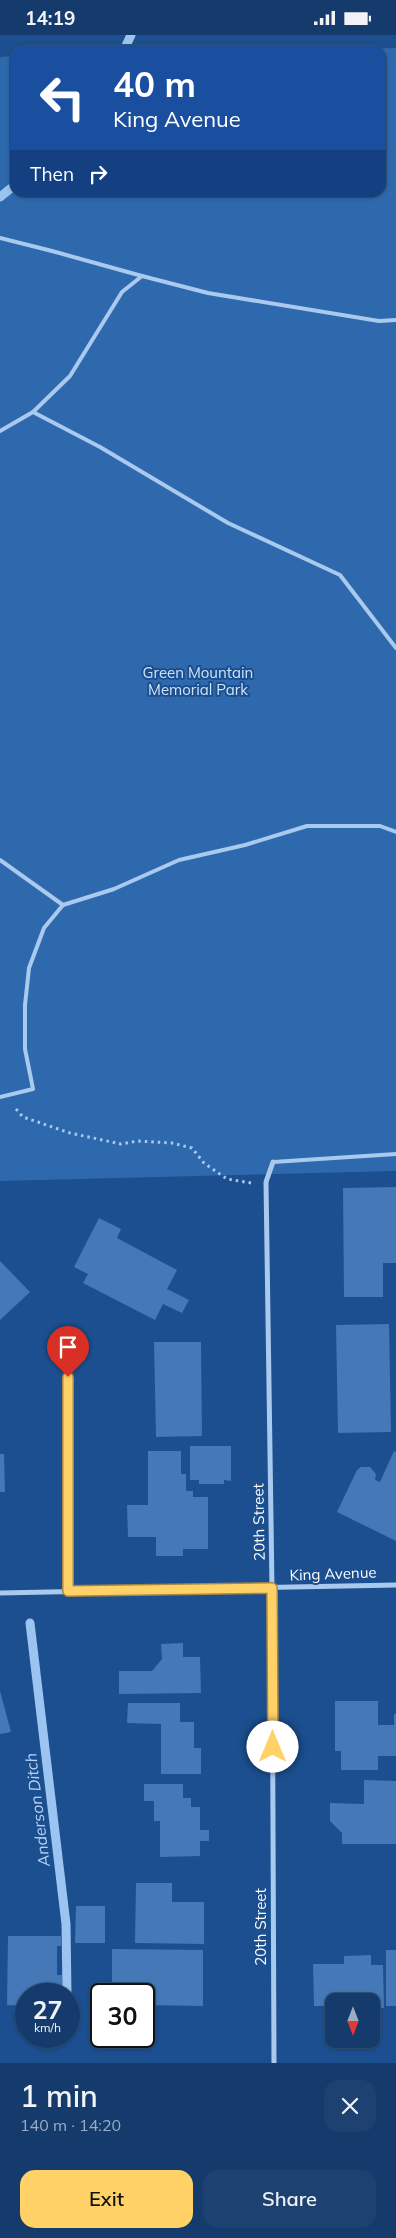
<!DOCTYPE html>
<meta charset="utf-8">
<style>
:root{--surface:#143b6b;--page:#1d4271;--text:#f1f3f6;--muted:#9dadc1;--line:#33557e;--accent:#ffd166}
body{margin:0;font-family:Mulish,sans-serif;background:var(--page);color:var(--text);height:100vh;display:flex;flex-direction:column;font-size:19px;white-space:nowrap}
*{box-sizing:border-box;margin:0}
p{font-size:16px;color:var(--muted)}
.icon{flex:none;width:28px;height:28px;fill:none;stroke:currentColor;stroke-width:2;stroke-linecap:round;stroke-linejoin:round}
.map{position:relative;height:2028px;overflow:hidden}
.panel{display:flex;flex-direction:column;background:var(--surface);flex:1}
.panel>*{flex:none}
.banner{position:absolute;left:10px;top:10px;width:376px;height:152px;border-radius:15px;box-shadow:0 1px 4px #0004,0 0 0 1px var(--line);background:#1a4fa0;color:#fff;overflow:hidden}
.needle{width:32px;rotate:180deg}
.fabs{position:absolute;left:325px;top:1958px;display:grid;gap:10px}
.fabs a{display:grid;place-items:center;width:55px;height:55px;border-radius:10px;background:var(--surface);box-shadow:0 1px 4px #0004,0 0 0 1px var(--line);font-size:25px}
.speed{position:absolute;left:15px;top:1948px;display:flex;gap:10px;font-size:25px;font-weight:700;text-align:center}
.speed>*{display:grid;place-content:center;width:65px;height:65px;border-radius:50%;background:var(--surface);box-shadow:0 1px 4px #0004,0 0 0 1px var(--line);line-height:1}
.speed small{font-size:12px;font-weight:400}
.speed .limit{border:2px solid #111;border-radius:8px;background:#fff;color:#111}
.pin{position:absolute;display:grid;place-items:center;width:42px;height:42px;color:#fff;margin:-51px -21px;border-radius:50% 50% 50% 0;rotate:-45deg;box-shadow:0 0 5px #0007}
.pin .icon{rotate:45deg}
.me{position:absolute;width:55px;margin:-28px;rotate:0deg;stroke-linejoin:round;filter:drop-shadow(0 0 4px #0008)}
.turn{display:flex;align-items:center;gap:18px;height:105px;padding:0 20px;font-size:22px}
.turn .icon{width:65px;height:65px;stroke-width:2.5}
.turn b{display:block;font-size:35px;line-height:42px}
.then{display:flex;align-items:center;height:48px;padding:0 20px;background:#0003;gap:10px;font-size:19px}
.round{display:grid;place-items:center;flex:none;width:52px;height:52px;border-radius:15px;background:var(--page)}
.headline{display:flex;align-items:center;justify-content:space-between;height:85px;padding:0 20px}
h1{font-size:30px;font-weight:600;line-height:38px}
.primary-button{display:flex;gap:10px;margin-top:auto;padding:10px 20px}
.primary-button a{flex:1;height:58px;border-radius:15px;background:var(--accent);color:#111;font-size:20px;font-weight:600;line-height:58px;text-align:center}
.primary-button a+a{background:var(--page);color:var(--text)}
.status{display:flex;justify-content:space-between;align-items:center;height:35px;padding:0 25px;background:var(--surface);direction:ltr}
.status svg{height:14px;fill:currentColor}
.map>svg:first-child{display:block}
.green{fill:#2e69ad}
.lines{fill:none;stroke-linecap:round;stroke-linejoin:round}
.stream{stroke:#9cc4f0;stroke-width:9}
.building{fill:#4478b7}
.path{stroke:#a9c9ee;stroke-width:3;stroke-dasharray:2.5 4;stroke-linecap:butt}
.lane{stroke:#a9c9ee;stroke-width:4}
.street{stroke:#a9c9ee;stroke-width:5}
.route-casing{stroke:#a68842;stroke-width:12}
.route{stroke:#ffd166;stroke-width:9}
.labels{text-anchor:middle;stroke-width:4;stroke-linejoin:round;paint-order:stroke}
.park-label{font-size:15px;fill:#cfe3fa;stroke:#1b4f8f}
.street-label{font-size:15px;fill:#fff;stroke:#1b4f8f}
.water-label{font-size:16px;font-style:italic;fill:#b5d3f5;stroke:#1b4f8f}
</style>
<div class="status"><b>14:19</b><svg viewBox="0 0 49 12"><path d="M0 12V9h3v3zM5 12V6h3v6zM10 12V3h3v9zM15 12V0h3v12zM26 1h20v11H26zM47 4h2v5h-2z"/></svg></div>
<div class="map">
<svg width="396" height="2028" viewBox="0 0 396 2028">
<rect width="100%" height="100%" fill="#1b4f8f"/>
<path class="green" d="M396,13V1136L0,1146V22L15,21V158H381V15H309Z"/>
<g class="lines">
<g class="stream">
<path d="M124,15L131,0"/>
<path d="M0,162L15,150"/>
<path d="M30,1588L66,1889L67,1959"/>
</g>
</g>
<g class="building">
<path d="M396,1152V1228H383V1262H344L343,1153Z"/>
<path d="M99,1183L121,1194L117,1203L177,1235L167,1254L189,1265L182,1278L163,1269L155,1285L83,1248L88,1239L74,1232Z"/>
<path d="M0,1226L30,1257L0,1285Z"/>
<path d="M389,1289L391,1397L338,1398L336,1290Z"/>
<path d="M154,1307H201L202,1401L156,1402Z"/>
<path d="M190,1411H231V1446L224,1445V1449H199V1445H190Z"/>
<path d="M148,1416H181V1439H186V1456H193V1462H208V1514H183V1521H156V1502H128L127,1470H148Z"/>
<path d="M394,1416L396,1417V1506L337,1477L357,1435L361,1432H370L376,1439L375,1445L380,1447Z"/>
<path d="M0,1419H4L5,1457H0Z"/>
<path d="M183,1608V1622H200L201,1658L119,1659V1636H152L162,1624L161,1609Z"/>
<path d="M0,1656L11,1697L0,1699Z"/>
<path d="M335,1666H378V1690H394V1679H396V1721H378V1735H341V1716H335Z"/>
<path d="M128,1668H180V1687H194V1713H201V1739H161V1689L127,1688Z"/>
<path d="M364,1745L396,1746V1809H342V1798L330,1786V1768L364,1769Z"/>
<path d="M144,1749H183V1763H191V1772H200V1795H209V1806H200V1821L160,1822V1786H154V1766H144Z"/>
<path d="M136,1848H172V1867H204V1909L135,1908Z"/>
<path d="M76,1871H105V1908H75Z"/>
<path d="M8,1901H61V1911H57V1940H62V1953H49V1959H26V1971L7,1970Z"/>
<path d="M112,1914L203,1915V1971L144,1970V1959H112Z"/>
<rect x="386" y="1915" width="10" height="56"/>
<path d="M371,1920V1930H383L384,1973H371V1966H334V1971H314L313,1929H344V1921Z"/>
</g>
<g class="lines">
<path class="path" d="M16,1074L23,1082L70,1098L121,1109L138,1106L172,1108L192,1113L204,1128L227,1144L251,1148"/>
<g class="lane">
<path d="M0,203L52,216L142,241"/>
<path d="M33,377L100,412L228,488L340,540L396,613"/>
<path d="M0,396L33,377L70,341L122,257L142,241L208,258L379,286L396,285"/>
<path d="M0,825L63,870"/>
<path d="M0,1062L33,1054L25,1014V970L29,933L44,893L63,870L114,854L179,825L245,810L307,791H380L396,797"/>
<path d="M273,1127L396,1119"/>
</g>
<g class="street">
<path d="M273,1127L266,1147L272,1553L274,2028"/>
<path d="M67,1342L68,1556"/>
<path d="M0,1558L396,1550"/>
</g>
</g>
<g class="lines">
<defs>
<path id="route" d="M68,1342V1556L272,1553L273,1712"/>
</defs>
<use href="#route" class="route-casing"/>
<use href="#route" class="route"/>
</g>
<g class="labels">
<g class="park-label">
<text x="198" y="643">Green Mountain<tspan x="198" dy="17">Memorial Park</tspan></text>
</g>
<g class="street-label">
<text transform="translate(259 1487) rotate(-91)" y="5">20th Street</text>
<text transform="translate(333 1539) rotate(-2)" y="5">King Avenue</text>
<text transform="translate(261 1892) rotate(-90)" y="5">20th Street</text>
</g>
<g class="water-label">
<text transform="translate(37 1775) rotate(-97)" y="6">Anderson Ditch</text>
</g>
</g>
</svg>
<div class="fabs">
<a><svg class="needle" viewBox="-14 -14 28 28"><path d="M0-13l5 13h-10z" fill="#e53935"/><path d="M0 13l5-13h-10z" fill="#9dadc1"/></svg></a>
</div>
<div class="speed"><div>27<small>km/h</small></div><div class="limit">30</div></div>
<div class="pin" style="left:68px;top:1342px;background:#d93025"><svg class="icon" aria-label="arrive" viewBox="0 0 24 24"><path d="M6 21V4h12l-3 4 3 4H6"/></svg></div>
<svg class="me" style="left:273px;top:1712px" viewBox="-20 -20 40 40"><circle r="19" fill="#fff"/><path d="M0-13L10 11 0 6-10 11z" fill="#ffd166"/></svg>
<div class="banner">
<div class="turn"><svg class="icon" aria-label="left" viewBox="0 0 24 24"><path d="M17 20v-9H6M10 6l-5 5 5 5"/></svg><div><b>40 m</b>King Avenue</div></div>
<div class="then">Then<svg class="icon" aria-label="right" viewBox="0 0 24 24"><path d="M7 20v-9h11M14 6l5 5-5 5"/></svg></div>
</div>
</div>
<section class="panel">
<div class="headline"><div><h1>1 min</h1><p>140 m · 14:20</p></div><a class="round"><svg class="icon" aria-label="close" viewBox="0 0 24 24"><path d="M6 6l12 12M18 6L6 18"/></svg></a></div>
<div class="primary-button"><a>Exit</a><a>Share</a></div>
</section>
